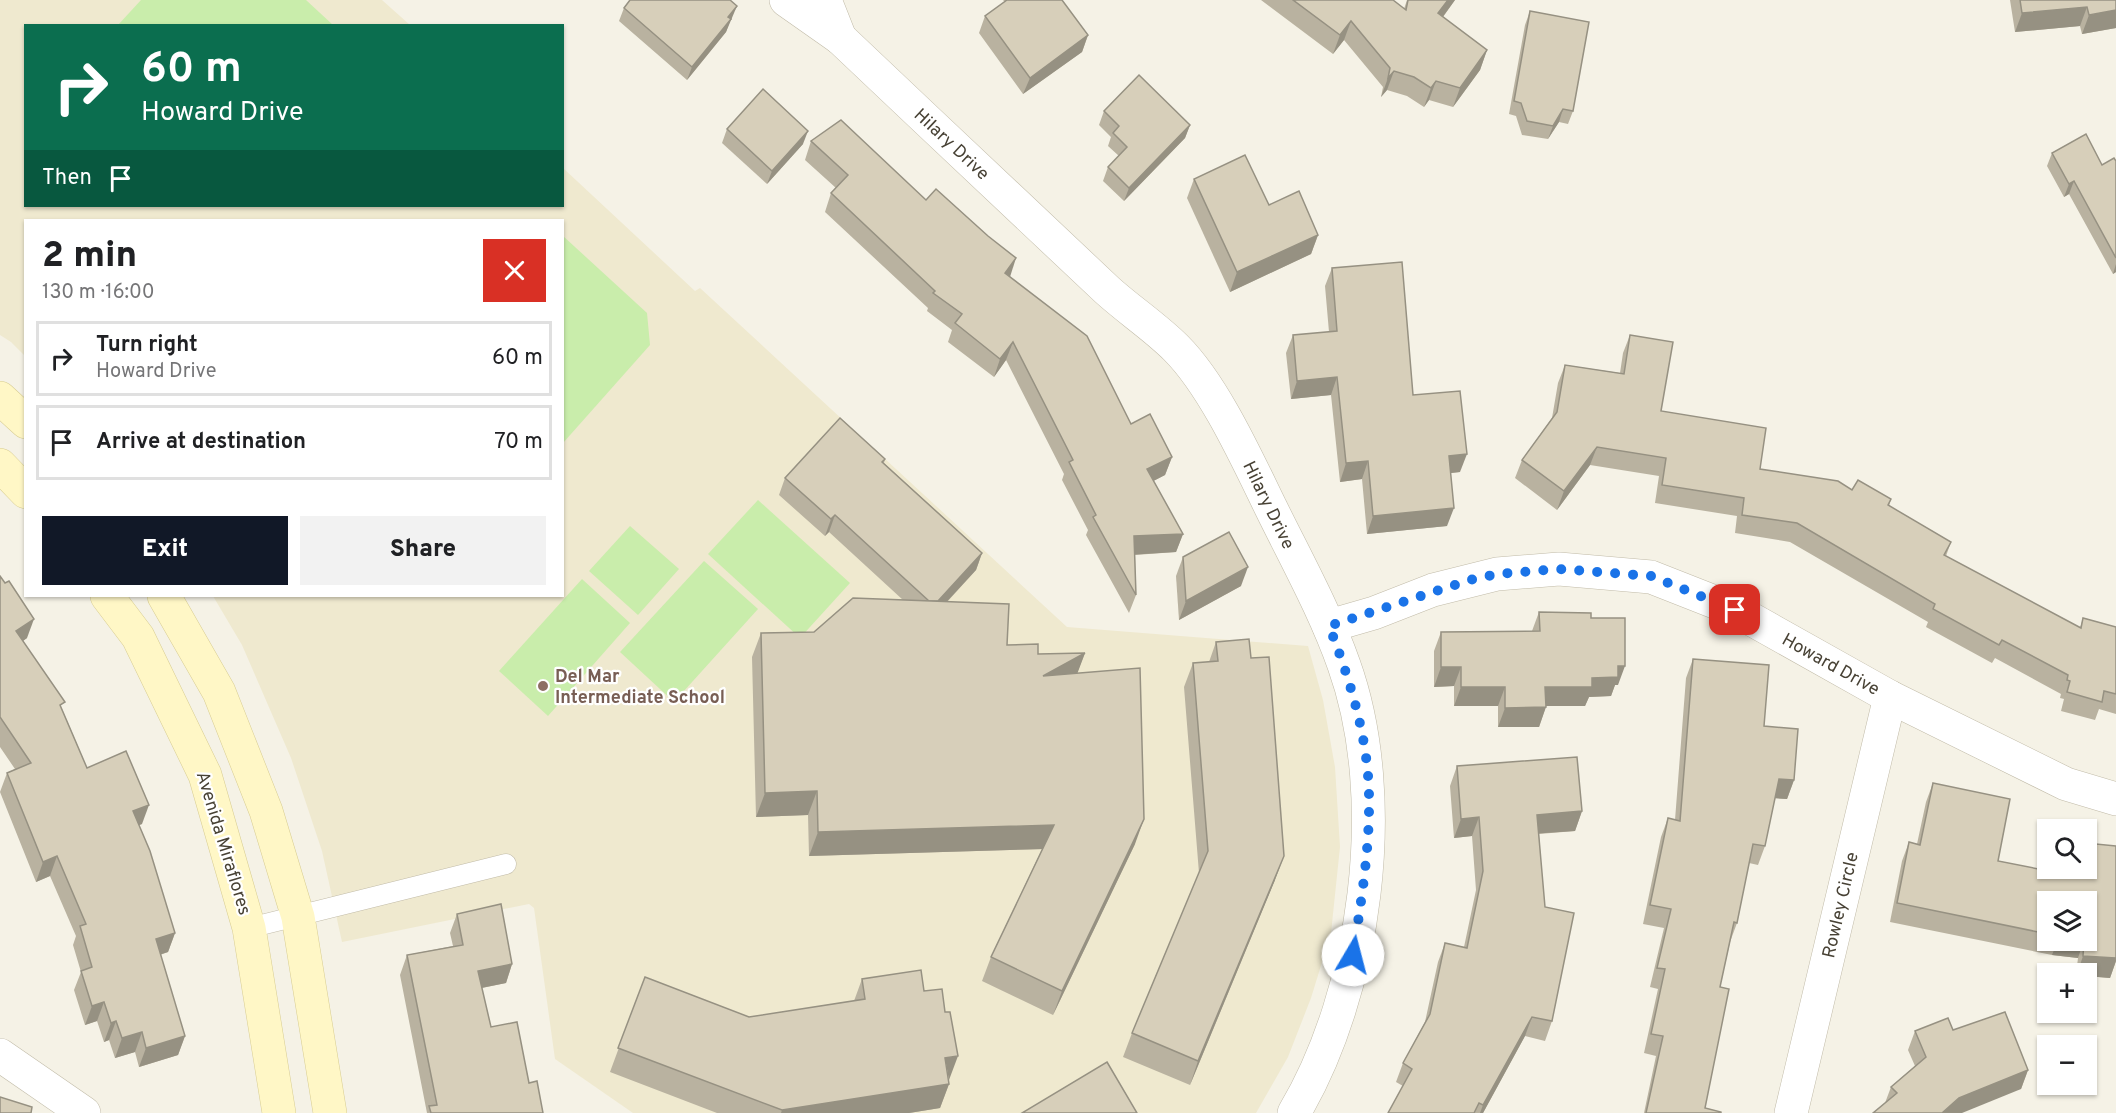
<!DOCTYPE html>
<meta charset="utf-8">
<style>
:root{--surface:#fff;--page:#f2f2f2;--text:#202124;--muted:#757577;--line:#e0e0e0;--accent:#111827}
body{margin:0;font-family:Overpass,sans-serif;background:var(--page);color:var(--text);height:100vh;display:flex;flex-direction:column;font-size:22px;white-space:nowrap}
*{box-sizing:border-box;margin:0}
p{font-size:20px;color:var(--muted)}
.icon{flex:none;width:33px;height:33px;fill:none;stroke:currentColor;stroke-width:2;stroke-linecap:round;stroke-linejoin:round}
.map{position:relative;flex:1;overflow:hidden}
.details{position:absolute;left:24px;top:219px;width:540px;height:378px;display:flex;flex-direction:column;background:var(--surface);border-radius:0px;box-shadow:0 2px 4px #0004}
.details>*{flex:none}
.top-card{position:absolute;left:24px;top:24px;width:540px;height:183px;border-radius:0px;box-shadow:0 2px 4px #0004;background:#0b6e4f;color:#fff;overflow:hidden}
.fabs{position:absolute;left:2037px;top:819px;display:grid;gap:12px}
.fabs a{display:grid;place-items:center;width:60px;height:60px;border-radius:0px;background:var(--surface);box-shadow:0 2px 4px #0004;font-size:30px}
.pin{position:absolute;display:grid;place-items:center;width:51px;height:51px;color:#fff;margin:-26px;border-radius:12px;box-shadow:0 3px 9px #0006}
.me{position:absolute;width:66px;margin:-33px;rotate:8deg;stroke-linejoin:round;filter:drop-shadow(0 0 4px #0008)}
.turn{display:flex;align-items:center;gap:21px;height:126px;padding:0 18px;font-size:27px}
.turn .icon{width:78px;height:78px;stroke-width:2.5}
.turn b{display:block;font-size:42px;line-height:51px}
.then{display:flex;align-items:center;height:57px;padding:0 18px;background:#0003;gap:12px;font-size:22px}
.round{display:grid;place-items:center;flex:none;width:63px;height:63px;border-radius:0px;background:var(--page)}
.headline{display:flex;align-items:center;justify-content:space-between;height:102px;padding:0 18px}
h1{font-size:36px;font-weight:800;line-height:45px}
.button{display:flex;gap:12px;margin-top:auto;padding:12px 18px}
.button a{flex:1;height:69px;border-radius:0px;background:var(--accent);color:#fff;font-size:24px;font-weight:800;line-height:69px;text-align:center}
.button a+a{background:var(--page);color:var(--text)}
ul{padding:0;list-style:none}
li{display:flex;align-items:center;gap:18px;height:75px;margin:0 12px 9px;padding:0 6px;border:3px solid var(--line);border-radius:0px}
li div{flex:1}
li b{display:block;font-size:22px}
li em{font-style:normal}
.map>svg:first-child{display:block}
.education{fill:#efe9cf}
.green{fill:#c9edab}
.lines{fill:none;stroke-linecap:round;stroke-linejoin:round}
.lane-casing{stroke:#c1bba8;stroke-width:21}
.street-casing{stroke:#c1bba8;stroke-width:34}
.secondary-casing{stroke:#d8cd92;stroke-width:34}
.lane{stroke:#fff;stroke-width:20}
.street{stroke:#fff;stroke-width:33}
.secondary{stroke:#fff7c6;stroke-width:33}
.wall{fill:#b9b2a0;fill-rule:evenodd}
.shaded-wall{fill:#969182}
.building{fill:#d7cfba;stroke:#969182;stroke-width:1.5}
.route{stroke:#1a73e8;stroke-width:10;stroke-dasharray:0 18}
.education-dot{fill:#8d6e63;stroke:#fff;stroke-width:2}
.labels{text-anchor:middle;stroke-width:4.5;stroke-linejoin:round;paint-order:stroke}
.street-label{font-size:18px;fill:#484235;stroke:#fff}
.education-label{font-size:18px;font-weight:bold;fill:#785e54;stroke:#fff;text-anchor:start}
</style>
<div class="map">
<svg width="2116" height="1113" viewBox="0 0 2116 1113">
<rect width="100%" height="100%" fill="#f5f2e6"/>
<path class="education" d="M0,0H382L410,25L26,26V206H562L563,168L695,291L700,288L1067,627L1308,646L1323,700L1335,767L1340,847L1331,933L1311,998L1288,1057L1256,1113H633L555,1059L534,908L529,904L342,942L322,851L291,758L242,645L213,596H562V220H26L25,356L11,342L0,335Z"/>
<g class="green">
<path d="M141,0H306L333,25H118Z"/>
<path d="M563,236L647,313L650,345L563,443Z"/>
<path d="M758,500L850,583L800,638L708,554Z"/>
<path d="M630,526L679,569L638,615L589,571Z"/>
<path d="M704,561L758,609L674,702L620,652Z"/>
<path d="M582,579L630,623L548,716L499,671Z"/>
</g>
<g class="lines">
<defs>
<path id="lane" d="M249,928L506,864"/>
<g id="street">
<path d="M786,0L840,38L825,0"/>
<path d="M840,38C929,122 1017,206 1107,290C1129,310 1155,327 1176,348C1214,386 1247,459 1271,508C1296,559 1325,611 1344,665C1392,799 1366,992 1294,1113"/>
<path d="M1329,626L1374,613L1433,590L1497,574L1559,569L1651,577L1735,610L1890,697L2066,784L2116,799"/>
<path d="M0,1055L84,1113"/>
<path d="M1791,1113L1890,697"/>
</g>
<g id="secondary">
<path d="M0,398L26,422"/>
<path d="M0,465L26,492"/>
<path d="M107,596L138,637L205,775L249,928L279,1113"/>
<path d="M164,596L219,692L266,811L298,917L330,1113"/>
</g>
</defs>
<use href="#lane" class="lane-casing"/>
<use href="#street" class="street-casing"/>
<use href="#secondary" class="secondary-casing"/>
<use href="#lane" class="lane"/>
<use href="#street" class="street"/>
<use href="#secondary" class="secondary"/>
</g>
<g class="wall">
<path d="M1003,0H1062L1088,35L1082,52L1023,94L979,33L985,16L1005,2Z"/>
<path d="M1261,0H1393L1404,9L1407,0H1455L1443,17L1487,50L1480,70L1453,107L1429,100L1424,107L1407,96L1387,90L1381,97L1383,87L1344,40L1333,54Z"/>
<path d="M2010,0H2116V28L2082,34L2080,26L2015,32Z"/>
<path d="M624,8L732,19L730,21L726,32L687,80L619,21Z"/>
<path d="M1530,11L1573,111L1568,124L1559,122L1548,139L1522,135L1516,116L1509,114L1525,25Z"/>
<path d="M1104,111L1190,125L1185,138L1124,201L1103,181L1108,167L1119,156L1108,146L1111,137L1099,125Z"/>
<path d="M727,129L803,144L767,184L722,143Z"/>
<path d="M811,141L1010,277L1131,424L1172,457L1165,475L1153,481L1183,534L1176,552L1135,555L1136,595L1129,613L1086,535L1088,530L1062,480L1064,474L1006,360L994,377L948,342L952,330L927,311L928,308L825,212L831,193L836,188L805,160Z"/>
<path d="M2052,153L2102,165L2116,161V272L2113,274L2069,194L2064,197L2047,166Z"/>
<path d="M1194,179L1269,205L1318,235L1311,254L1230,292L1187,198Z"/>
<path d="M1332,268L1460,472L1450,473L1447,526L1367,534L1362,479L1340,482L1331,395L1291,399L1286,353L1293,335L1329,332L1325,286Z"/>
<path d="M1630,335L1661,411L1760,469L1891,499L1889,506L1951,542L1946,556L2080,628L2083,618L2116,627V714L2099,709L2095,720L2061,711L2064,699L2060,698L2061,694L1995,658L1992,663L1926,627L1928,622L1790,542L1735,533L1737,516L1655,503L1659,476L1590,465L1557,510L1515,478L1522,460L1552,418L1558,383L1565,365L1620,373L1623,353Z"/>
<path d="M885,459L884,463L982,553L976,570L947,602L1007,645L1038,654L1085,653L1077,673L1135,844L1053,1015L982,981L991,957L1042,849L809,856L808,815L756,817L752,657L761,633L814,632L903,600L829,532L825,536L779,495L785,478Z"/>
<path d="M1183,557L1241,586L1179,620L1176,576Z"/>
<path d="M0,576L27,638L23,641L62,709L87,768L142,824L139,825L175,933L168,952L160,955L185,1036L178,1055L139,1067L135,1052L115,1058L109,1040L104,1042L97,1021L85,1025L74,990L81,972L73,945L76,936L50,876L36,882L0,792L7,773L15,769L0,747Z"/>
<path d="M1539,612L1591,618L1618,685H1615L1611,696L1589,697L1585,706H1546L1539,727H1498V706H1454V686L1434,687V651L1441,632L1532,631Z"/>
<path d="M1216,642L1275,880L1190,1085L1123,1057L1132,1033L1199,873L1184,687L1193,663L1209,662Z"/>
<path d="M1693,659L1764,726L1794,780L1787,799L1775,798L1765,846L1758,865L1749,863L1737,923L1730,942L1720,987L1705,1108L1721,1113H1644L1656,1056L1644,1053L1658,989L1650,987L1664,928L1643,924L1661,837L1668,818L1675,820L1686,678Z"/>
<path d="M1457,766L1582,811L1575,831L1539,834L1552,1021L1545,1041L1525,1036L1483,1113H1388L1403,1086L1396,1082L1403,1063L1425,1022L1438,962L1445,943L1464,947L1476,890L1472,836L1454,838L1450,786Z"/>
<path d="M1933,783L1998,861L2059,873V868H2086L2116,846V961L2110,978L2086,976V974H2076L2078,958L2052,955L1890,922L1902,861L1909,842L1917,844L1926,802ZM2048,902L2086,940H2048Z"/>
<path d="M457,914L512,964L506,983L482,988L491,1027L529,1083L543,1113H427L400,975L407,955L453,946L450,933Z"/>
<path d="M645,977L749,1017L854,1001L862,979L924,991L949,1084L940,1108L909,1113H717L610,1072Z"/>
<path d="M1953,1030L2028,1070L2021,1089L1885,1103L1891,1087L1915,1066L1908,1050L1915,1031Z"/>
</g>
<g class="shaded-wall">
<path d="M1448,0H1455L1431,33L1438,13Z"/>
<path d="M737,6L726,32L687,80L692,67L728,17Z"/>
<path d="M2087,7L2080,26L2015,32L2022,13Z"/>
<path d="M2116,10V28L2082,34L2089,15Z"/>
<path d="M1351,21L1344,40L1333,54L1340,35Z"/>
<path d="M1088,35L1082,52L1023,94L1030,78Z"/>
<path d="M1487,50L1480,70L1453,107L1460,88Z"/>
<path d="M1394,71L1387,90L1381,97L1388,78Z"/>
<path d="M1436,81L1429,100L1424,107L1431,88Z"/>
<path d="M1563,109L1559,122L1548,139L1553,126Z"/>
<path d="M1190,125L1185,138L1124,201L1129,188Z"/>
<path d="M808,131L803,144L767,184L772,171Z"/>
<path d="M2074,181L2069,194L2064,197L2069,184Z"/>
<path d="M1318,235L1311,254L1230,292L1237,272Z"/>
<path d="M1016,258L1010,277L1005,273Z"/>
<path d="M2116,264V272L2113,274Z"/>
<path d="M1013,342L1006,360L994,377L1000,359Z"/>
<path d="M1337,377L1331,395L1291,399L1297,381Z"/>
<path d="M1597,447L1590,465L1557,510L1564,491Z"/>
<path d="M1467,454L1460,472L1442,474L1449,456Z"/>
<path d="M1172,457L1165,475L1140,488L1147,469Z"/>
<path d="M1368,461L1362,479L1340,482L1346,463Z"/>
<path d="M1454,508L1447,526L1367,534L1373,516Z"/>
<path d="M835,515L829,532L825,536L831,519Z"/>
<path d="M1183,534L1176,552L1128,555L1134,536Z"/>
<path d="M982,553L976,570L928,622L934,605Z"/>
<path d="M1248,567L1241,586L1179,620L1186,601Z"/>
<path d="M34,619L27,638L10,650L16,631Z"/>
<path d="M1085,653L1076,677L1043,676Z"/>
<path d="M1618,666H1625L1618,685H1615L1611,696L1589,697L1585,706H1538L1545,687L1592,678Z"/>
<path d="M1441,667H1461L1454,686L1434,687Z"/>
<path d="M1461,687H1505L1498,706H1454Z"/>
<path d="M1546,707L1539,727H1498L1505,708Z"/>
<path d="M1779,779L1794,780L1787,799L1772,798Z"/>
<path d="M817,791L808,815L756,817L765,793Z"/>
<path d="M149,805L142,824L126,830L133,811Z"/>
<path d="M1582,811L1575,831L1530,834L1537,815Z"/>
<path d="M1479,817L1472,836L1454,838L1461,819Z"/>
<path d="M1144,819L1135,844L1053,1015L1062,991Z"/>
<path d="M1054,825L1045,849L809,856L818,832Z"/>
<path d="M57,856L50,876L36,882L43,862Z"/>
<path d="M1284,856L1275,880L1190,1085L1198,1061Z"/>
<path d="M175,933L168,952L149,958L156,939Z"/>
<path d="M2058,940H2084L2078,958L2052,955Z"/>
<path d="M2116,948V961L2110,978L2086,976V974H2077L2083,956Z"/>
<path d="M512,964L506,983L471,990L478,971Z"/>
<path d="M104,1002L97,1021L85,1025L92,1006Z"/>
<path d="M1532,1017L1525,1036L1483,1113H1480L1483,1105Z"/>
<path d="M116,1021L109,1040L104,1042L111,1023Z"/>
<path d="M142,1032L135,1052L115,1058L122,1038Z"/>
<path d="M185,1036L178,1055L139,1067L146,1048Z"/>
<path d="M958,1056L949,1080L945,1058Z"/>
<path d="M2028,1070L2021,1089L1962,1113H1942L1959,1098Z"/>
<path d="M949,1084L940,1108L909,1113H781L782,1110Z"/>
</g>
<g class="building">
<path d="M630,0H730L737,6L728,17L731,19L692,67L624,8Z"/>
<path d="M1007,0H1062L1088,35L1030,78L985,16Z"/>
<path d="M1293,0H1393L1406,10L1408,0H1448L1438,13L1487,50L1460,88L1436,81L1431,88L1414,77L1394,71L1388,78L1390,68L1351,21L1340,35Z"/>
<path d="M2020,0H2116V10L2089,15L2087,7L2022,13Z"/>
<path d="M1530,11L1589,22L1573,111L1563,109L1553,126L1527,121L1521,103L1514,101Z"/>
<path d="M1139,75L1190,125L1129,188L1108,167L1127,147L1113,133L1119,126L1104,111Z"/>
<path d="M763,89L808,131L772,171L727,129Z"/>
<path d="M841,120L926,200L936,189L988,236L1016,258L1005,273L1087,336L1131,424L1150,414L1172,457L1147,469L1183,534L1134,536L1136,595L1093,517L1096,515L1069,462L1073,460L1013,342L1000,359L955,323L962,314L933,293L935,291L831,193L848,175L811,141Z"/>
<path d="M2086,134L2102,165L2114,158L2116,161V258L2074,181L2069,184L2052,153Z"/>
<path d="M1245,155L1269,205L1299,191L1318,235L1237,272L1194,179Z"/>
<path d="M1402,262L1413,395L1460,391L1467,454L1449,456L1454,508L1373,516L1368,461L1346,463L1337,377L1297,381L1293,335L1337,331L1332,268Z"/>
<path d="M1630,335L1673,342L1661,411L1766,428L1760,469L1838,481L1852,490L1858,480L1891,499L1888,505L1951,542L1944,555L2081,628L2083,618L2116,627V694L2104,691L2102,702L2067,692L2070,681L2067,680L2068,675L2002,640L1999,645L1933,609L1935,604L1797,523L1742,515L1744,498L1662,485L1666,458L1597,447L1564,491L1522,460L1557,412L1565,365L1624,374Z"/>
<path d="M840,418L885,459L882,462L982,553L938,601H929L835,515L831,519L785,478Z"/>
<path d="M1229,532L1248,567L1186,601L1183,557Z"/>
<path d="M0,576L5,583L9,581L34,619L16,631L65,702L60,705L87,768L126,751L149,805L133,811L150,851L175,933L156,939L185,1036L146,1048L142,1032L122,1038L116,1021L111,1023L104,1002L92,1006L81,971L92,967L80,926L86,924L57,856L43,862L7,773L31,763L0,717Z"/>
<path d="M853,598L1009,604L1007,645L1038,644V654L1085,653L1043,676L1140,668L1144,819L1062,991L991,957L1054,825L818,832L817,791L765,793L761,633L814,632Z"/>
<path d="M1539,612L1591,613V618H1625V666H1618V677L1592,678V687H1545L1546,707L1505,708V687H1461V667H1441V632L1540,631Z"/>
<path d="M1249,639L1251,658L1269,657L1284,856L1198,1061L1132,1033L1208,851L1193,663L1218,661L1216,642Z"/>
<path d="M1693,659L1769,665L1764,726L1798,729L1794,780L1779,779L1765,846L1753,844L1737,923L1734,922L1720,987L1729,989L1705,1108L1721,1112V1113H1646L1663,1036L1651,1034L1665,969L1657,968L1671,909L1650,905L1668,818L1680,821Z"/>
<path d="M1577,757L1582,811L1537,815L1545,907L1574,913L1552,1021L1532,1017L1483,1105L1479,1103L1474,1113H1388L1412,1069L1403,1063L1430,1014L1445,943L1467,948L1483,871L1479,817L1461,819L1457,766Z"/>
<path d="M1933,783L2010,799L1998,861L2064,874V868H2086V843L2116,846V958L2083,956L2084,940H2086V902H2048V934L1897,903L1909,842L1920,845Z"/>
<path d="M501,904L512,964L478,971L491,1027L517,1022L529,1083L537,1081L543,1113H431L429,1106L437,1105L407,955L463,945L457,914Z"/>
<path d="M921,970L924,991L942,989L945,1012H950L958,1056L945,1058L949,1084L782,1110L618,1048L645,977L749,1017L865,999L862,979Z"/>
<path d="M2005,1012L2028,1070L1959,1098L1942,1113H1873L1897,1093L1891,1087L1926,1057L1915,1031L1948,1018L1953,1030Z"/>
<path d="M1107,1062L1137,1113H1022Z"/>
<path d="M0,1097L32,1107L31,1113H0Z"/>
</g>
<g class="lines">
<path class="route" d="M1353,955C1361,902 1370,849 1369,795C1368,738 1350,679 1329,626L1470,580L1497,574L1559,569L1651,576L1735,610"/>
</g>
<circle class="education-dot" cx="543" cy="686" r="6"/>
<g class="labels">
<g class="street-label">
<text transform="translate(952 144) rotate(43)" y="6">Hilary Drive</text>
<text transform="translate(1269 505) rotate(64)" y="6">Hilary Drive</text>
<text transform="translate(1831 664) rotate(29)" y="6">Howard Drive</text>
<text transform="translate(224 843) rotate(73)" y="6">Avenida Miraflores</text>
<text transform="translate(1840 905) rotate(-77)" y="6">Rowley Circle</text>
</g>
<g class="education-label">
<text x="555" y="682">Del Mar<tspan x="555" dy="21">Intermediate School</tspan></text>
</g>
</g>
</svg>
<div class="fabs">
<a><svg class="icon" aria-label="search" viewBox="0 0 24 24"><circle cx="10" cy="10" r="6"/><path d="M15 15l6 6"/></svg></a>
<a><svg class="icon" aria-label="layers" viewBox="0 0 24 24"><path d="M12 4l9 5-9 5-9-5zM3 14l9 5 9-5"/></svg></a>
<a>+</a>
<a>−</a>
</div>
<div class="pin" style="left:1735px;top:610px;background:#d93025"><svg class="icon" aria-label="arrive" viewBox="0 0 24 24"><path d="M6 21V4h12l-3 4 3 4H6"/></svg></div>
<svg class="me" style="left:1353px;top:955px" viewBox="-20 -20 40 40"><circle r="19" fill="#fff"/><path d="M0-13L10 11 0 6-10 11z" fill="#1a73e8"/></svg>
<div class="top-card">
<div class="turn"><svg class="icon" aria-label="right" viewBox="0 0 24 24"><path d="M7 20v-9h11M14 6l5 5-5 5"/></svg><div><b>60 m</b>Howard Drive</div></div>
<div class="then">Then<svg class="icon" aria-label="arrive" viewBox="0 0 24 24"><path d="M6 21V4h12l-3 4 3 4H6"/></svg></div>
</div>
<section class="details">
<div class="headline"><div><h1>2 min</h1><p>130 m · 16:00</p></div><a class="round" style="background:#d93025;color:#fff"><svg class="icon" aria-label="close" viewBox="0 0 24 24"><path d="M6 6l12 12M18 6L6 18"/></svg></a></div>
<ul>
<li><svg class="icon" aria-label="right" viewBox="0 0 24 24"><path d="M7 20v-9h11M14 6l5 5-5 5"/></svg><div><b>Turn right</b><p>Howard Drive</p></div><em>60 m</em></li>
<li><svg class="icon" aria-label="arrive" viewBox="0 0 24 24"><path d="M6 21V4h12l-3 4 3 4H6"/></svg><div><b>Arrive at destination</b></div><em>70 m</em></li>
</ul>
<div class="button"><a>Exit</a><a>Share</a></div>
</section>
</div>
